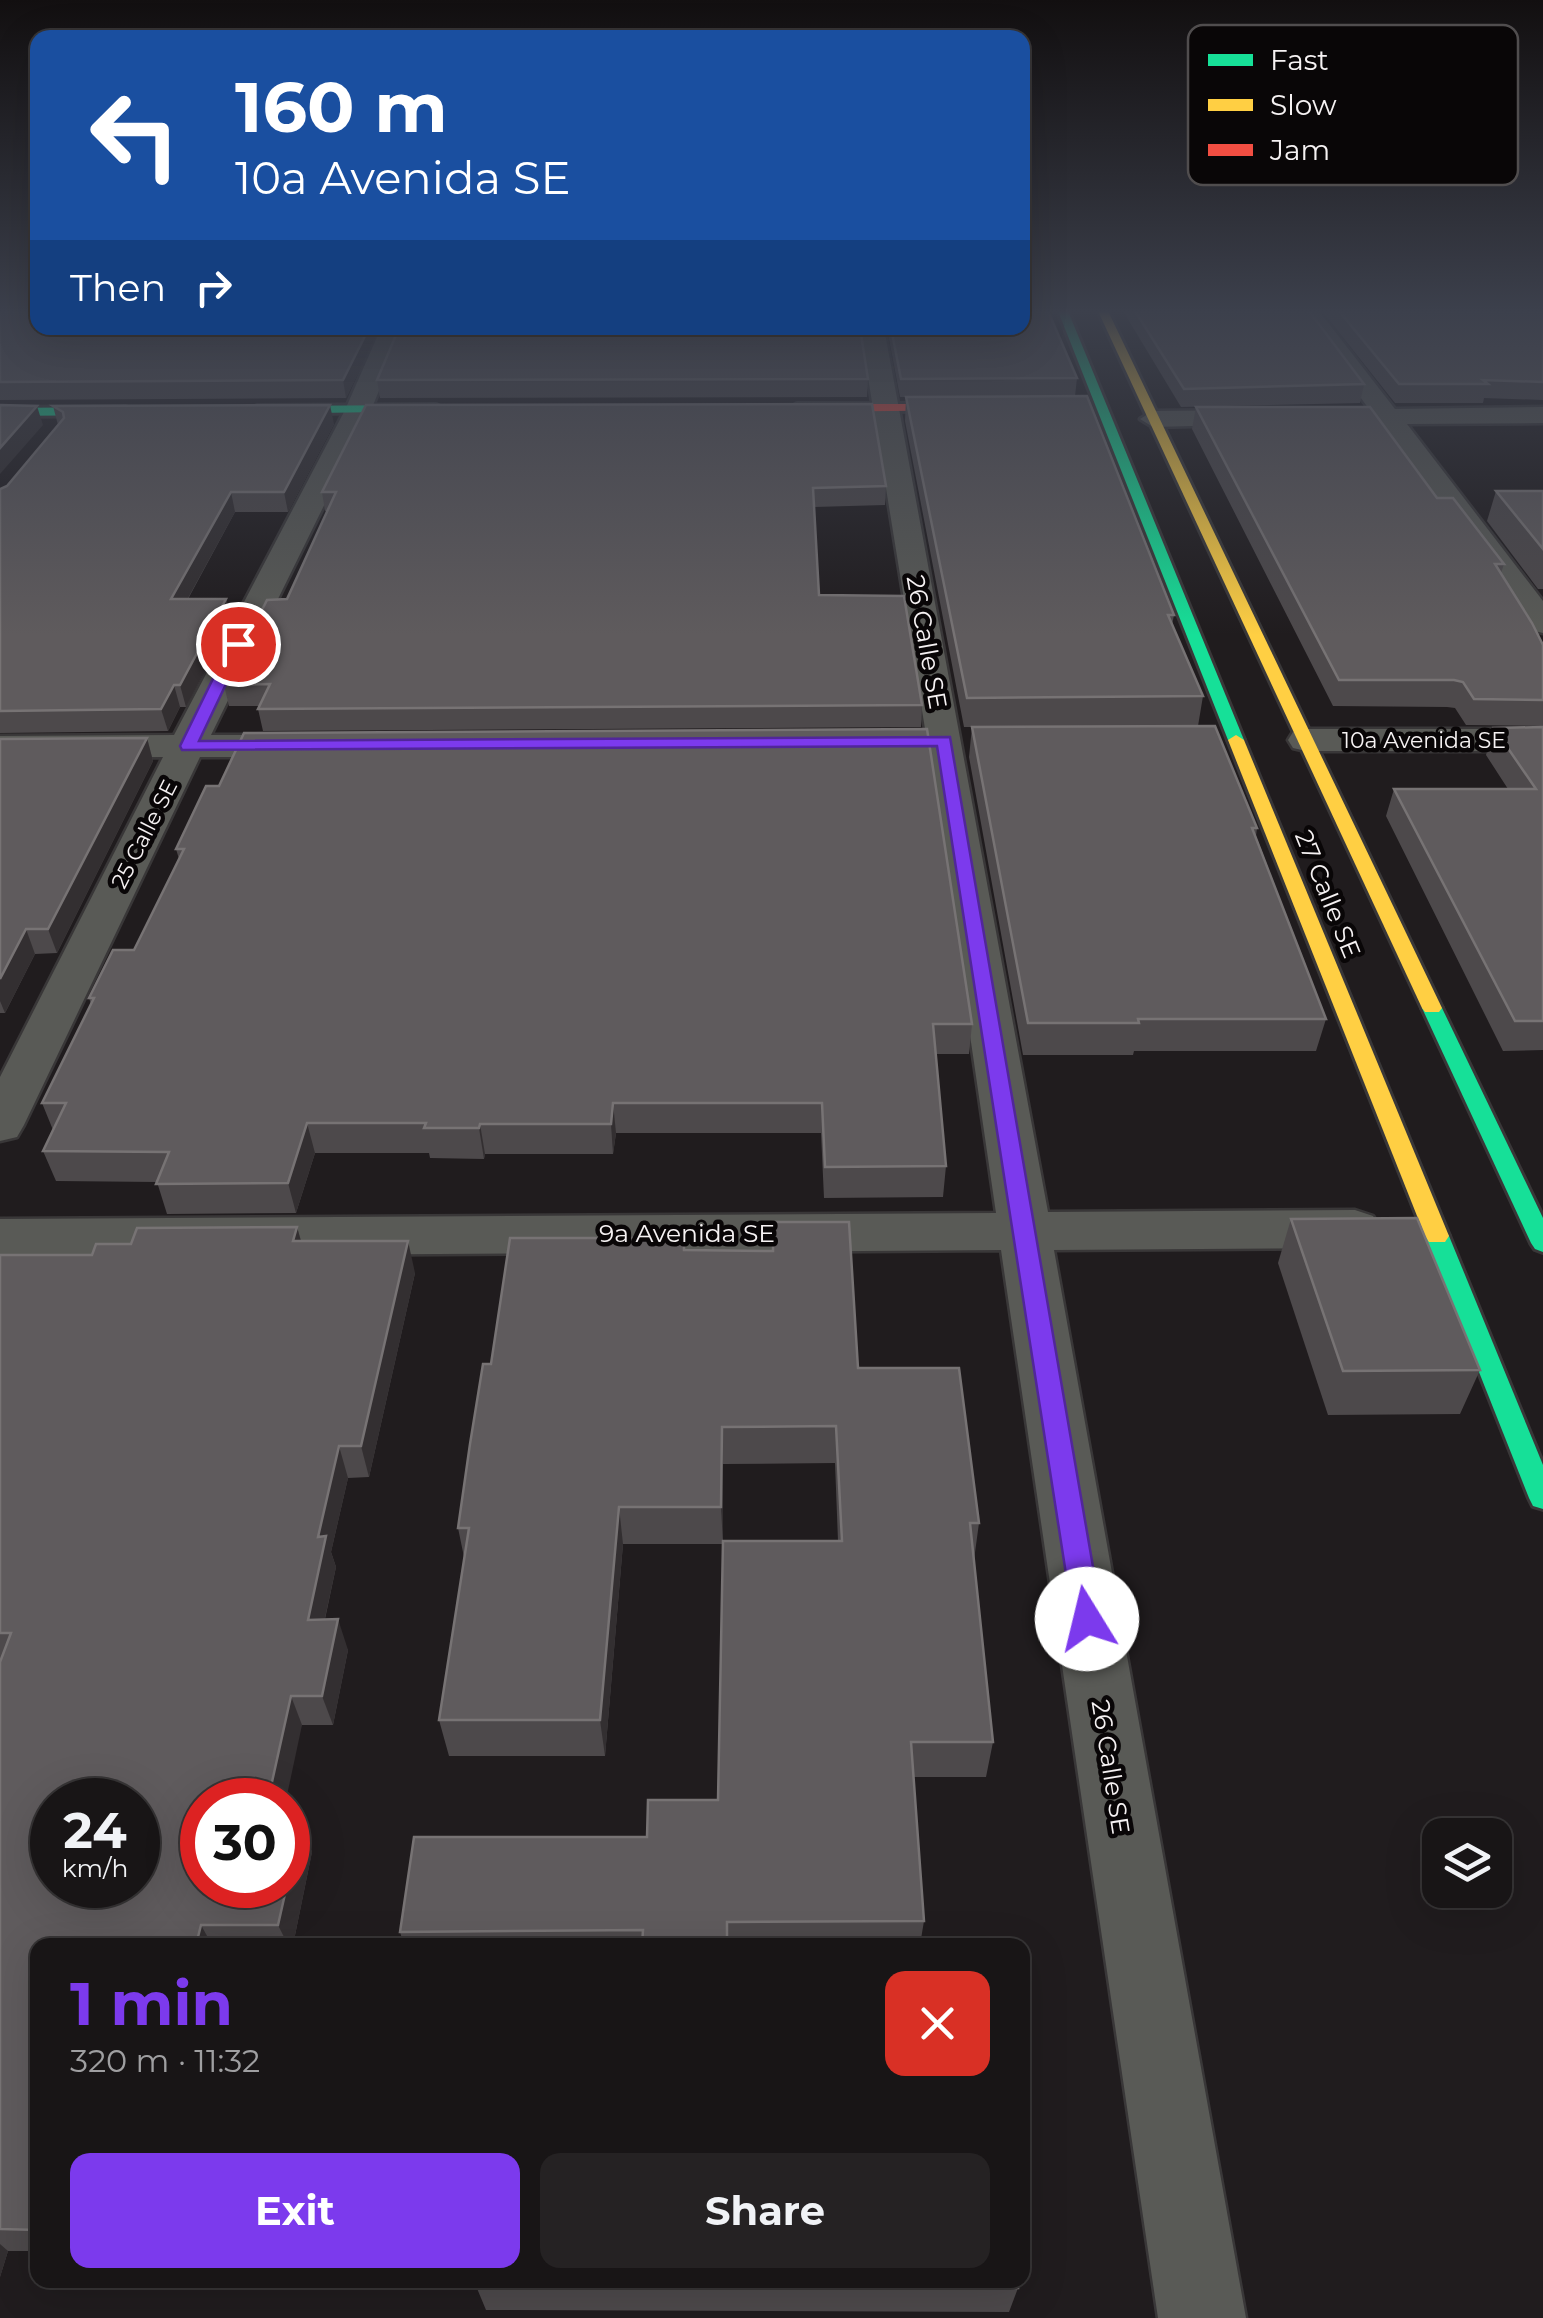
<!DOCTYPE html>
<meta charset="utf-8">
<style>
:root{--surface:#181516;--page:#252223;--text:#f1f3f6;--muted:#9f9fa1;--line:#363435;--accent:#7c3aed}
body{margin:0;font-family:Montserrat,sans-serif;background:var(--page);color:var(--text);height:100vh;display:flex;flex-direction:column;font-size:38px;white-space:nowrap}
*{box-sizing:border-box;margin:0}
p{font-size:32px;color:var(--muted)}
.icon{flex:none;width:55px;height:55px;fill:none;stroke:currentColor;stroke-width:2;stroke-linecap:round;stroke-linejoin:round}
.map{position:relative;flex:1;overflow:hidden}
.side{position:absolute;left:30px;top:1938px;width:1000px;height:350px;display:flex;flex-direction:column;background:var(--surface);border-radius:20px;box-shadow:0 10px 40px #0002,0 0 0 2px var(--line)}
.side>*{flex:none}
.top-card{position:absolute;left:30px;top:30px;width:1000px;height:305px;border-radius:20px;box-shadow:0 10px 40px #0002,0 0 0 2px var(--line);background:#1a4fa0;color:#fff;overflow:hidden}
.tools{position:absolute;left:1422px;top:1818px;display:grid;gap:20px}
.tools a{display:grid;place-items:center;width:90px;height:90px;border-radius:20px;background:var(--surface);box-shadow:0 10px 40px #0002,0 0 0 2px var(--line);font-size:50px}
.speed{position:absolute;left:30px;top:1778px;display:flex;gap:20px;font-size:50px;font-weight:700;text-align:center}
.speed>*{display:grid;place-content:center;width:130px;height:130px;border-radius:50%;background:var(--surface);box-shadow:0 10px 40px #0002,0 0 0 2px var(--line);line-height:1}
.speed small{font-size:25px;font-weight:400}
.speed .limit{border:15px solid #d22;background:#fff;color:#111}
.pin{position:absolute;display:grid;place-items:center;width:85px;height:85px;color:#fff;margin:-42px;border:5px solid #fff;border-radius:50%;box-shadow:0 2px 10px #0007}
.me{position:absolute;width:110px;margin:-55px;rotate:351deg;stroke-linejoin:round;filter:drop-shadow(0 0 8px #0008)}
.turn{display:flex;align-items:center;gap:35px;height:210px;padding:0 40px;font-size:45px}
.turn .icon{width:130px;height:130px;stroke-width:2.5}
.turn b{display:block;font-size:70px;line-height:85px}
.then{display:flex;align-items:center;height:95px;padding:0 40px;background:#0003;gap:20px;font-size:38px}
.round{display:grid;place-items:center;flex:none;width:105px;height:105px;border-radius:20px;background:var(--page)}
.headline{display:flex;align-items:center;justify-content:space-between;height:170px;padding:0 40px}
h1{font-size:60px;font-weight:700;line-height:75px;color:var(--accent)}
.cta{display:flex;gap:20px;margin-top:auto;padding:20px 40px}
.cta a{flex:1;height:115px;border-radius:20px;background:var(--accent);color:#fff;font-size:40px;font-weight:700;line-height:115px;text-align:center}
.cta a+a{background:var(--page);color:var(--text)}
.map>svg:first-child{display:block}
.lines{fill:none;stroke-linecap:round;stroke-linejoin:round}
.street-casing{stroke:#393738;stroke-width:5}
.fast-casing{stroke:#393738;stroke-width:6}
.slow-casing{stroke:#393738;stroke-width:6}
.jam-casing{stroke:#393738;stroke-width:6}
.street{fill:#595a56;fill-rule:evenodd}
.fast{fill:#16e098;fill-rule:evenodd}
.slow{fill:#ffcf43;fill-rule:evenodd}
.jam{fill:#f24e42;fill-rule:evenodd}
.wall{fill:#4d494b}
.shaded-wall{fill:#332f31}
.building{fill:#5f5b5d;stroke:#777374;stroke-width:2.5;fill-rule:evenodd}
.route{fill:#7c3aed;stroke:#51269a;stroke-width:2.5}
.labels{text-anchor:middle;stroke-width:9;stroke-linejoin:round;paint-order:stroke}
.far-street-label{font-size:22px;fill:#f6f2f3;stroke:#090607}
.street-label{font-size:25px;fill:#f6f2f3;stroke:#090607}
.key{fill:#090607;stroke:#504d4e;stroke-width:2.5}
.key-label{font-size:28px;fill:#f6f2f3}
</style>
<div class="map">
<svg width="1543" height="2318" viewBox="0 0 1543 2318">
<rect width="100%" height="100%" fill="#201c1e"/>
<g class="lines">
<defs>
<g id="street">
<path d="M1297,311H1319L1395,409L1543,407V423L1407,424L1543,601V633L1531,630L1380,425L1359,423L1355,417L1359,411L1369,409Z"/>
<path d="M381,328H405L371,410L211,735H305L318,738L323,746L318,754L305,757H200L24,1125L17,1137L0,1141V1077L163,757L0,758V736L174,735L345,410Z"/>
<path d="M860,328H884L1048,1212L1355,1210L1373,1216L1381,1229L1373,1242L1355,1248L1054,1250L1246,2318H1158L1001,1250L0,1257V1219L996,1213L927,741Z"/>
<path d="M1263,410L1272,412L1276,418L1272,424L1153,427L1140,419L1153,411Z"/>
<path d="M1306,729H1543V751H1306L1293,748L1288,740L1293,732Z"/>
</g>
<g id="fast">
<path d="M1058,311H1068L1244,740L1242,743L1228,740Z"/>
<path d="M436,405L440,407V411L257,414L251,410L257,406Z"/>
<path d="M0,408L126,407L132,411L126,415L0,416Z"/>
<path d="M1432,1002L1442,1008L1543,1218V1252L1535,1249L1531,1243L1422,1008Z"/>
<path d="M1437,1228L1445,1230L1449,1236L1543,1465V1509L1533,1506L1529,1498L1425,1236L1429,1230Z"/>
</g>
<g id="slow">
<path d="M1098,311H1108L1442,1008L1439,1012H1425L1422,1008Z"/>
<path d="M1236,735L1244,740L1449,1236L1445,1242H1429L1425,1236L1228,740Z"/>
</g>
<path id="jam" d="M981,404L985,410L797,412L791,408L797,404Z"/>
</defs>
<use href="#street" class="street-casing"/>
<use href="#fast" class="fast-casing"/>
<use href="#slow" class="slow-casing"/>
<use href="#jam" class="jam-casing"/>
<use href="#street" class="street"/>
<use href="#fast" class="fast"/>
<use href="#slow" class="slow"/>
<use href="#jam" class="jam"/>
</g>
<g class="wall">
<path d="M0,311L380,328L346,398L0,400Z"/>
<path d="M1123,311H1309L1364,384L1360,403L1181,407Z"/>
<path d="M1322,311H1543V400L1484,398L1483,403H1395Z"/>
<path d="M887,328H1022L1077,378L1075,396L1174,615L1172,625L1203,696L1198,726L964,727L905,421L906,397L1066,396L900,397Z"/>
<path d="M868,379L867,397L380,398L377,380Z"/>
<path d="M53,406L334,424L288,512H235L188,599H226L231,620L186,707H180L168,731L0,733V489L7,486L58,425Z"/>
<path d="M1196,407L1437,498L1504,564L1501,573L1543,645V726L1466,725L1455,708L1447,707L1333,706L1192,429Z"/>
<path d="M886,486L885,505L814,507L819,595L922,705L921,727L263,731L258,709L260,706H229L224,685L287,599L327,511H325L322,492Z"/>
<path d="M1496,491H1543V589H1538L1487,521Z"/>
<path d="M972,727L1257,828L1256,836L1326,1019L1316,1051H1134L1133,1055H1023L969,757Z"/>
<path d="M1543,727V1050L1503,1051L1386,816L1394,789H1508L1486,755L1494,728Z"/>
<path d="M147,738L153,761L57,953L35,954L5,1013H0V739Z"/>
<path d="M206,786L972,1024L969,1054H935L946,1166L943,1197L824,1198L821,1133H616L613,1154H485L484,1159L430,1158L429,1153H315L296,1213L167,1214L157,1182L56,1181L43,1151L53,1130L42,1103L91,1004L89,998L134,950L179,859L176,849Z"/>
<path d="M1291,1219L1480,1370L1460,1414L1328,1415L1278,1263Z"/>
<path d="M297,1227L301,1241L415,1273L369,1477L348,1478L331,1552L336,1567L325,1619L348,1650L333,1725H302L202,1885L300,1823L312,1852L293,1945H38V2251H8L0,2277V1255H92L131,1244Z"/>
<path d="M685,1250L858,1368L979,1523L974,1560L993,1742L986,1777H914L924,1921L920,1945H404L400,1932L647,1837L718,1800L838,1541L835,1463L723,1464V1544H623L605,1756H449L439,1720L464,1557L458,1528L491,1364Z"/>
<path d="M476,2286L1018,2288L1009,2312L486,2310Z"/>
</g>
<g class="shaded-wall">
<path d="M369,328H380L346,398L343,380Z"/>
<path d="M330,405L334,424L288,512L284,492Z"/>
<path d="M37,406L43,425L0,474V448Z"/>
<path d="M231,492L235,512L176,620L171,599Z"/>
<path d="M226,599L231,620L186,707L180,685Z"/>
<path d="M174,685L180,707L168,731L161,709Z"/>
<path d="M147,738L153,761L57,953L48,929Z"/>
<path d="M26,929L35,954L5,1013L0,1001V979Z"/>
<path d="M613,1103L616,1133L613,1154L611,1124Z"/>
<path d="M307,1123L315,1153L296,1213L288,1183Z"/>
<path d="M480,1124L485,1154L484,1159L479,1128Z"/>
<path d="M297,1227L306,1259L293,1241Z"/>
<path d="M408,1241L415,1273L369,1477L361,1446Z"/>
<path d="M722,1427L723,1464V1544L721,1507Z"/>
<path d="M339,1446L348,1478L331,1552L336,1567L318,1650L308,1620L318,1537Z"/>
<path d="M619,1507L623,1544L605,1756L600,1720Z"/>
<path d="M338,1619L348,1650L333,1725L322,1696Z"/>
<path d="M291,1696L302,1725L286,1800H268Z"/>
<path d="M300,1823L312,1852L293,1945H288L278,1925Z"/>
<path d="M201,1925L212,1945H196Z"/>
<path d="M0,2244L8,2251L0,2277Z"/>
</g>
<g class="building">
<path d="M0,311H38V328H369L343,380L0,382Z"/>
<path d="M1022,311H1048L1077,378L901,379L891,328H1022Z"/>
<path d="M1135,311H1309L1364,384L1184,389Z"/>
<path d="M1339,311H1543V382L1483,380L1488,384H1399Z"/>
<path d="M399,328H860L868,379L377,380Z"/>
<path d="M1087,396L1174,615H1168L1203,696L967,698L906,397Z"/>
<path d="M872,404L886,486L813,488L819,595L904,596L922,705L258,709L270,684L224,685L267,600L287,599L336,492H322L366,405Z"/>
<path d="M0,405L37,406L0,448Z"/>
<path d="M330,405L284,492H231L171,599H226L180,685H174L161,709L0,711V489L7,486L64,418L63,412L53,406Z"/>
<path d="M1196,407H1370L1437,498H1453L1504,564H1495L1532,623L1543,645V700L1474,699L1463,682L1454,680H1339Z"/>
<path d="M1496,491H1543V549Z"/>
<path d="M1215,726L1257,828H1252L1326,1019H1138L1139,1023H1028L972,727Z"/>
<path d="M1543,727V1021H1515L1394,789H1536L1494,728Z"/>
<path d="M927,729L972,1024H933L946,1166L825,1167L822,1103H613L611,1124H480L479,1128H424L426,1123H307L288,1183L156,1184L169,1152L43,1151L66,1103H42L94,998H89L113,950H134L184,849H176L206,786H219L244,733Z"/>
<path d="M147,738L48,929H26L0,979V739Z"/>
<path d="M1417,1218L1480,1370L1343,1371L1291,1219Z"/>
<path d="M773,1222H849L858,1368H959L979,1523H970L993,1742H911L924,1921L727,1922V1945H642L643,1930L400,1932L414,1837H647L648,1800H718L723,1541H842L836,1426L722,1427L721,1507H619L600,1720H439L469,1528H458L470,1444L483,1364H491L510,1238H684V1250L773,1251Z"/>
<path d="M297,1227L293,1241H408L361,1446H339L318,1537L326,1536L308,1620L338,1619L322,1696H291L268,1800H202V1885H287L278,1925H201L196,1945H38V2230L0,2229V1662L11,1633H0V1255H92L96,1244H131L137,1228ZM52,1800H138V1885H52Z"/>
<path d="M288,1823H300L288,1882Z"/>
<path d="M476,2280H1017L1018,2288L476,2286Z"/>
</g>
<linearGradient id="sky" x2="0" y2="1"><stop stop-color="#120f10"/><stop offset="0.49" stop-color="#3c404c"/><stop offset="1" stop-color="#3c404c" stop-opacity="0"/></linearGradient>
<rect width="1543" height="635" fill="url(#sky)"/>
<path class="route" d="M238,640L245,644L199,741L950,737L1102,1619L1098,1628L1087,1632L1077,1628L1073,1619L937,746L182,750L180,746L230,644Z"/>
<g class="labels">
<g class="far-street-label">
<text x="1424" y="748">10a Avenida SE</text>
<text transform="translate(144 834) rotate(-63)" y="8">25 Calle SE</text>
</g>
<g class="street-label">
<text transform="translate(927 642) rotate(80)" y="9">26 Calle SE</text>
<text transform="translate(1328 894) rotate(68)" y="9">27 Calle SE</text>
<text x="687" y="1242">9a Avenida SE</text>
<text transform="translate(1111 1767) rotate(81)" y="9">26 Calle SE</text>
</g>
</g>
<rect x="1188" y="25" width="330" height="160" rx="15" class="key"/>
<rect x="1208" y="54" width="45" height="12" fill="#16e098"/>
<rect x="1208" y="99" width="45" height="12" fill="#ffcf43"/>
<rect x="1208" y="144" width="45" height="12" fill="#f24e42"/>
<g class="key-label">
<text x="1270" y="70">Fast</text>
<text x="1270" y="115">Slow</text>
<text x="1270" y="160">Jam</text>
</g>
</svg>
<div class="tools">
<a><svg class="icon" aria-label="layers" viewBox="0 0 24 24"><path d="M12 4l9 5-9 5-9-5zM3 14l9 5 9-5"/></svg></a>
</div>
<div class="speed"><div>24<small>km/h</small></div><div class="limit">30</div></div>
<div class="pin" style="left:238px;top:644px;background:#d93025"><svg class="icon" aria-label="arrive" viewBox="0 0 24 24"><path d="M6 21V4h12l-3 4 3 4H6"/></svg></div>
<svg class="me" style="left:1087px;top:1619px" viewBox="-20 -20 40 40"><circle r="19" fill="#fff"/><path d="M0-13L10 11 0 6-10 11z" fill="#7c3aed"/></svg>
<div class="top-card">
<div class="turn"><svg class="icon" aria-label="left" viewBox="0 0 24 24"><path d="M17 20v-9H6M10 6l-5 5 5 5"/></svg><div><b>160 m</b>10a Avenida SE</div></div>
<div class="then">Then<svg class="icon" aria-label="right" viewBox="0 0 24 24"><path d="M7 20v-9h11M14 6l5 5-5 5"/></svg></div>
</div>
<section class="side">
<div class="headline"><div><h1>1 min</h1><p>320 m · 11:32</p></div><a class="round" style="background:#d93025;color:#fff"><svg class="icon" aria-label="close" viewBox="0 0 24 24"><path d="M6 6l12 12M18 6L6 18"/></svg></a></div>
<div class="cta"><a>Exit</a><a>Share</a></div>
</section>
</div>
